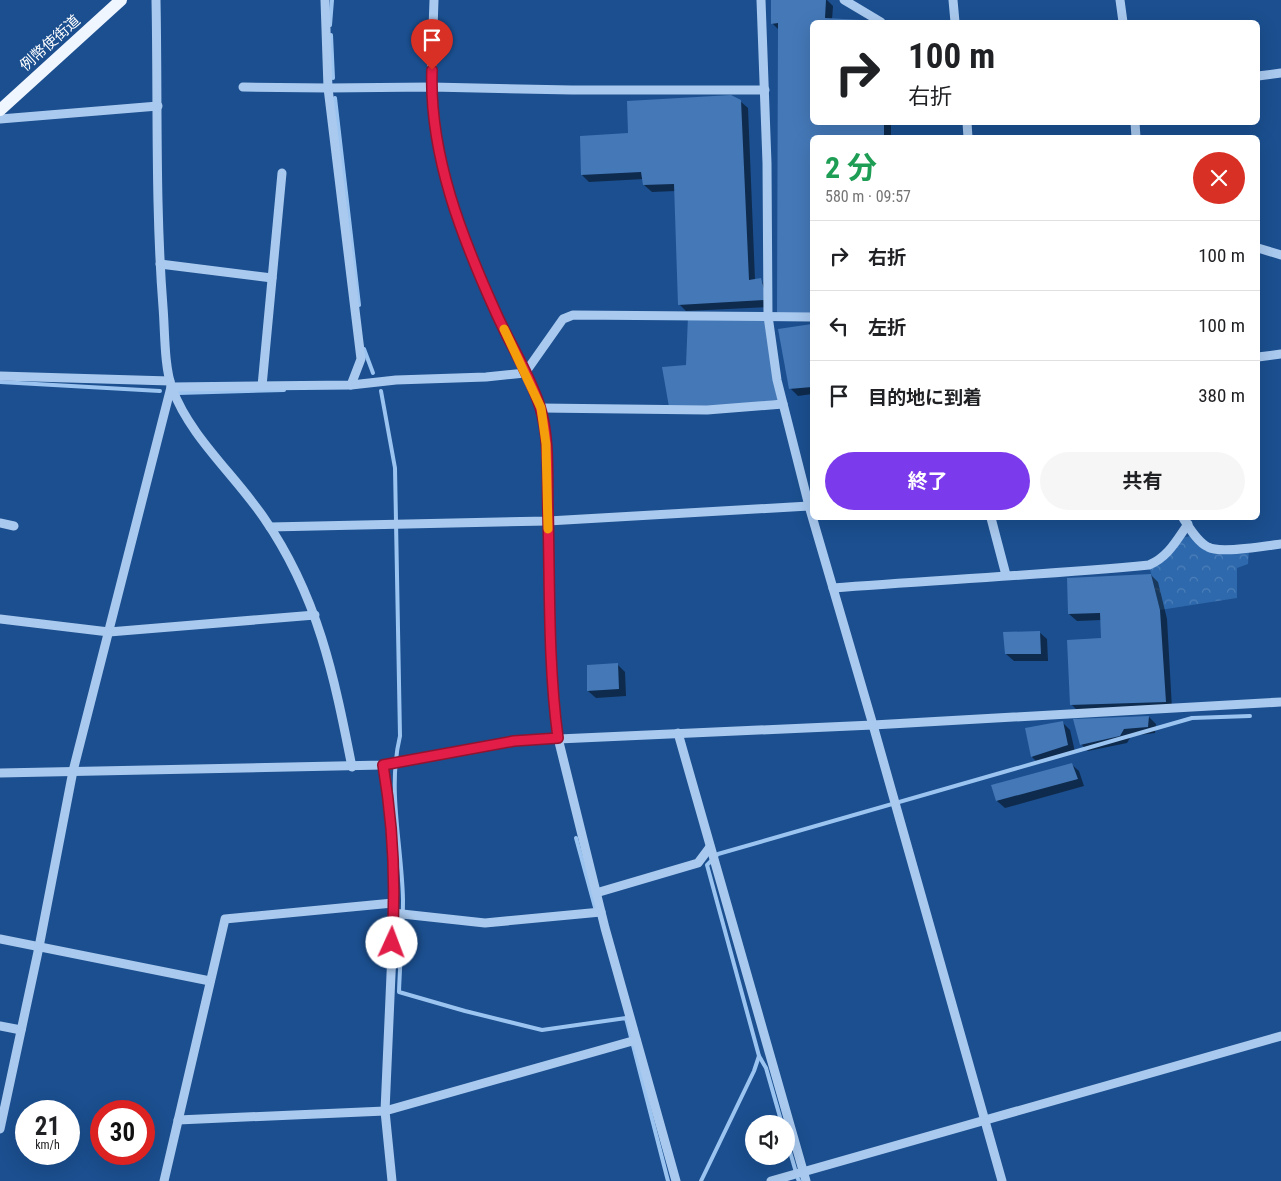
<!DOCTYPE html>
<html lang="ja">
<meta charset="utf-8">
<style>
:root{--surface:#fff;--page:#f6f6f6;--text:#202124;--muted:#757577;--line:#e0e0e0;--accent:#7c3aed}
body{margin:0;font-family:"Roboto Condensed","Noto Sans JP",sans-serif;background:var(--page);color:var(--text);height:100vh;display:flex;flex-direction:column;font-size:19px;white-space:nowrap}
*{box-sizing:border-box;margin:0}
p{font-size:16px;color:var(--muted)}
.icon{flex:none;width:28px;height:28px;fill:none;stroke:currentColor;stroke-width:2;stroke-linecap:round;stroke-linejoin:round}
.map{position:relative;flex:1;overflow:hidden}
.details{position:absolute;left:810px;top:135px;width:450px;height:385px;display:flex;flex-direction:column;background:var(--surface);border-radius:8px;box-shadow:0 5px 20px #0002}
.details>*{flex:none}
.guide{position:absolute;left:810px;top:20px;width:450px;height:105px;border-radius:8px;box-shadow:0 5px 20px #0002;background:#fff;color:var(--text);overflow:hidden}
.controls{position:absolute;left:745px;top:1115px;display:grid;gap:10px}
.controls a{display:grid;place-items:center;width:50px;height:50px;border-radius:50%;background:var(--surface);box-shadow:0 5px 20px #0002;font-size:25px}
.speed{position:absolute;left:15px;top:1100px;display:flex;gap:10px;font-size:25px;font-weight:700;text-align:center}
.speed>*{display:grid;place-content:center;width:65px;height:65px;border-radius:50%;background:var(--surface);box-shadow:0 5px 20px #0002;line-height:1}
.speed small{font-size:12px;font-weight:400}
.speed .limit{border:8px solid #d22;background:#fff;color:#111}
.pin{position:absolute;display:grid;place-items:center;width:42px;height:42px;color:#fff;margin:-51px -21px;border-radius:50% 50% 50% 0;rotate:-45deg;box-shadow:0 0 5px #0007}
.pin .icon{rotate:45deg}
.me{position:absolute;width:55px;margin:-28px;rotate:2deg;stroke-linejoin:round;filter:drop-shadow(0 0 4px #0008)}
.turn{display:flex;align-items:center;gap:18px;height:105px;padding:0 15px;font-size:22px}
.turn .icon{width:65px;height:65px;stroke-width:2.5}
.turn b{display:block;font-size:35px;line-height:42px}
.round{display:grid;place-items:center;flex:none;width:52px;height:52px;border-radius:26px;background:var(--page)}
.head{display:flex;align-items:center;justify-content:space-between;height:85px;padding:0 15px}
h1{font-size:30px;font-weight:700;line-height:38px;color:#1e9e55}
.primary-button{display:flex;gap:10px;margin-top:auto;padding:10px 15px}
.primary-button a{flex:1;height:58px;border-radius:30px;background:var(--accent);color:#fff;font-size:20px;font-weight:700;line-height:58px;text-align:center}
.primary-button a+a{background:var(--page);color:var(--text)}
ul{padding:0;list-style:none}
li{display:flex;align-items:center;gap:15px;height:70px;padding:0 15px;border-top:1px solid var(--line)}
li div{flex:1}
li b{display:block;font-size:19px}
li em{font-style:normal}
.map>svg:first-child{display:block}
.forest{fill:url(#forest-crowns)}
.shadow{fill:#0007}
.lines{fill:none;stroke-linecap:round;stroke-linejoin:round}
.stream{stroke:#9cc4f0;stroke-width:4}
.building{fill:#4478b7}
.minor{stroke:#a9c9ee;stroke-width:9}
.major{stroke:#f0f6ff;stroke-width:12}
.route-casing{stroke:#92132f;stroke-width:12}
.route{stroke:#e11d48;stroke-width:9}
.slow{stroke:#f59e0b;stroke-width:9}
.labels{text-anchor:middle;stroke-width:4;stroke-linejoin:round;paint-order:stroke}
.street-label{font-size:15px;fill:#fff;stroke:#1b4f8f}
</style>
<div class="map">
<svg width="1281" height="1181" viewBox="0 0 1281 1181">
<defs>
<pattern id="forest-crowns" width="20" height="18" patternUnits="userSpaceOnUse" patternTransform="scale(1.25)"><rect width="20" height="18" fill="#2e69ad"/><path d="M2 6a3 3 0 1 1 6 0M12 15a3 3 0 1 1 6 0" fill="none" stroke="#4d80b9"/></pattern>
</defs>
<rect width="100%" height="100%" fill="#1b4f8f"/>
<path class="forest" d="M1192,536L1209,548L1249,549L1248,564L1237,568V598L1160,610L1149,565L1178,538Z"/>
<g class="shadow">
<path d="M772,0H827L833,6L832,20L864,22H812V122H891V138H812V320L779,30L772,23Z"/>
<path d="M740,101L748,108L755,280H760L768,287L772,307L686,311L679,304L675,191L652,192L644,185V179L589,182L582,175L629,135Z"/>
<path d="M812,325V394L798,396L790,388L779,330Z"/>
<path d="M1151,575L1158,582L1167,619L1172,709L1078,711L1071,704L1103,639L1101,620L1077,621L1069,614Z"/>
<path d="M1039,632L1047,639L1048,661H1014L1006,654Z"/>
<path d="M618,665L625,672L626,696L596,698L588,691Z"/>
<path d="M1149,717L1156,724L1155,733L1131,736L1127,743L1088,751L1081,744Z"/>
<path d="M1063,723L1070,730L1075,752L1039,764L1032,757Z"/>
<path d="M1071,764L1079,771L1084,786L1005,808L997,801L993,786Z"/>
</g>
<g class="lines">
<g class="stream">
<path d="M330,25L332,0"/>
<path d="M331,35L333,78"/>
<path d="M335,98L359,305"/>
<path d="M364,349L373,373"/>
<path d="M0,382L160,391"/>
<path d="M381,391L395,468L400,736C387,789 402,846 403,900C403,930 400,961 399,992L465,1011L542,1030L626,1018L668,1181"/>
<path d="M178,393L284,390"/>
<path d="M576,838L596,911"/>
<path d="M759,1056L766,1068L782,1124"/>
<path d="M786,1138L795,1169"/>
<path d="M798,1179L799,1181"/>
<path d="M701,1181L754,1071L759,1056L707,865L718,854L1192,718L1250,716"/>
</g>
</g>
<g class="building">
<path d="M771,0H826L825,18L862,20L866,22H812V122H884V138H812V313L777,314L778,23L771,24Z"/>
<path d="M731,95L741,100L749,280L761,278L764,289L765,300L678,305L674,184L643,185L641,172L581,175L580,136L628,133L627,101Z"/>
<path d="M688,316L765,318L778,400L709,407H669L662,367L686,365Z"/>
<path d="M812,324V387L789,389L778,329Z"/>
<path d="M1151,574L1160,610L1166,702L1070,705L1067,640L1101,638L1100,613L1068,614L1067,578Z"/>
<path d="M1040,631L1041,654H1005L1003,632Z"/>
<path d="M618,663L619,689L587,691V665Z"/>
<path d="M1149,716L1148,727L1124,729L1120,736L1080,745L1073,719Z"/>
<path d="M1063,721L1068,745L1031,757L1025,728Z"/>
<path d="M1072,763L1078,779L996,801L991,785Z"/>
</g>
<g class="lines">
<g class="minor">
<path d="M156,0C158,102 155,205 163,307C165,331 164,366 172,388C190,437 235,475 264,518C318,596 334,676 352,767"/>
<path d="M325,0L328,88L361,359L351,385"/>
<path d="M434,0L431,87L436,135L446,183L466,241L497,315L541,408L546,444L551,654L554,707L558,738L605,928L676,1181"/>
<path d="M761,0L767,163L768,316L777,380L809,506L873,725L1002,1181"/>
<path d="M844,0L881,22"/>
<path d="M953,0L955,22"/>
<path d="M1120,0L1123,22"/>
<path d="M1258,76L1281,73"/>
<path d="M243,87L328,88L431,87L572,90H765"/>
<path d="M0,119L158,106"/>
<path d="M967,122L968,138"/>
<path d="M1135,122L1136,138"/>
<path d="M1258,248L1281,255"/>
<path d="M160,264L272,278"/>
<path d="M1258,357L1281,354"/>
<path d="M525,373L563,319L573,315L812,317"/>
<path d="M0,376L170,381"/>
<path d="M262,386L282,173"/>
<path d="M171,387L351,385L396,380L486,377L525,373"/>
<path d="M541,408L707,410L783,404"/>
<path d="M991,518L1006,575"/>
<path d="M1183,518C1189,527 1197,542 1208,547C1220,554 1265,546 1281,544"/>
<path d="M0,523L14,526"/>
<path d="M270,527L548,521L809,506"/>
<path d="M833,588C938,580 1044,575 1149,565C1168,557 1176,541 1188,524"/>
<path d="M0,619L109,632L315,615"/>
<path d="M678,733L806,1181"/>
<path d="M383,765L390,804L393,842V929L385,1111L392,1181"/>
<path d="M0,773L383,765L514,741L873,725L1281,702"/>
<path d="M596,893L698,863L710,847"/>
<path d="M393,913L485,923L601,912"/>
<path d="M0,939L210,981"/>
<path d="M0,1026L21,1030"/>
<path d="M178,1120L385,1111L636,1040"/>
<path d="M0,1129L39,947L73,771L171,387"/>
<path d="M164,1181L225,919L393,903"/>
<path d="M771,1181L1281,1036"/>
</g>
<path class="major" d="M0,110L121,0"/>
</g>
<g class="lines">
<defs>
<path id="route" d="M392,943C396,883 393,824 383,765L514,741L558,738C548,664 550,587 548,512C547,479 550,439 540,407C530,375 511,346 497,315C462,238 429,155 432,70"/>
</defs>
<use href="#route" class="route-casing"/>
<use href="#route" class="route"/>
<path class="slow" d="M504,329L541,408L546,444L548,529"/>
</g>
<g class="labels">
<g class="street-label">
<text transform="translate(50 43) rotate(-42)" y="5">例幣使街道</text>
</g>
</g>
</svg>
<div class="controls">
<a><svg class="icon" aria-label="sound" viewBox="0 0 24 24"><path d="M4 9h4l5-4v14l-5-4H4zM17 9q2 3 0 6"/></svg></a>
</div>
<div class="speed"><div>21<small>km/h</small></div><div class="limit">30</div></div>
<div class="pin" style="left:432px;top:70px;background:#d93025"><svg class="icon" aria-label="arrive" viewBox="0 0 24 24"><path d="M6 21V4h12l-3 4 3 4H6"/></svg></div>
<svg class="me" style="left:392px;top:943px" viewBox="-20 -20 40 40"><circle r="19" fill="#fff"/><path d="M0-13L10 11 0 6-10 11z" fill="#e11d48"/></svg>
<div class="guide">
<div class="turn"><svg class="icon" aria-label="right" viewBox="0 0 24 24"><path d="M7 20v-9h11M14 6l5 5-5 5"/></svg><div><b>100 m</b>右折</div></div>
</div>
<section class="details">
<div class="head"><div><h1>2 分</h1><p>580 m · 09:57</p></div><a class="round" style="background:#d93025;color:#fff"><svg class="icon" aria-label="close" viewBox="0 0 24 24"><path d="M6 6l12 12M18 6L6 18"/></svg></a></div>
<ul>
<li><svg class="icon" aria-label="right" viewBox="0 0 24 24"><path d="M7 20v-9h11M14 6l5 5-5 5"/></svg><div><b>右折</b></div><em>100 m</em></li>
<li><svg class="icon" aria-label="left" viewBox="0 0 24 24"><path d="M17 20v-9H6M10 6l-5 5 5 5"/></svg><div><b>左折</b></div><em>100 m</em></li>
<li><svg class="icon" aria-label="arrive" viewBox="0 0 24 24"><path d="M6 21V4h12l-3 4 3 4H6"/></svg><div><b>目的地に到着</b></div><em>380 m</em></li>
</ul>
<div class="primary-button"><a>終了</a><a>共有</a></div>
</section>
</div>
